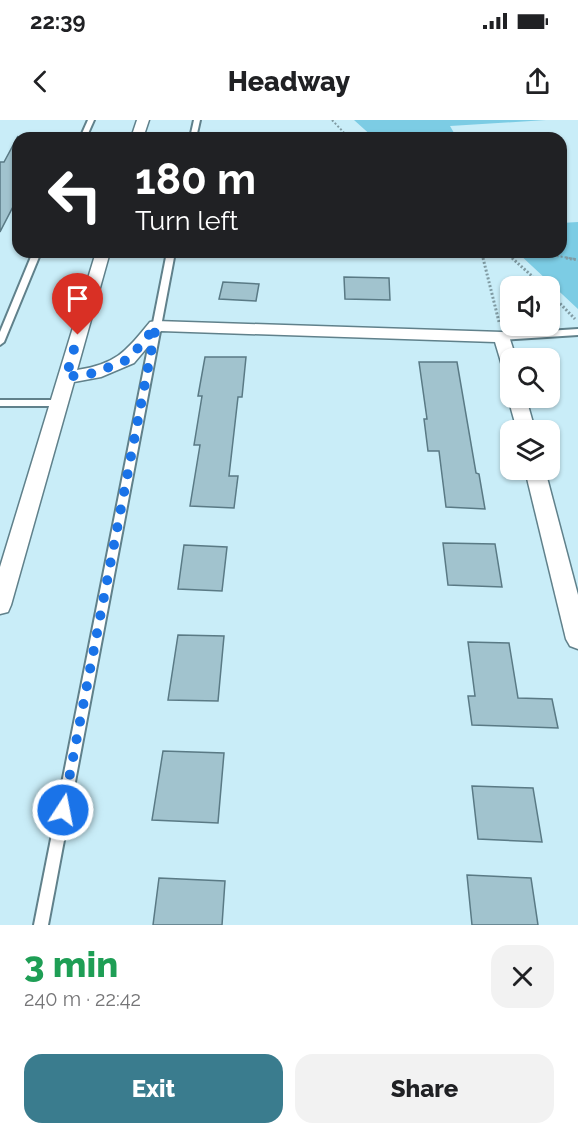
<!DOCTYPE html>
<meta charset="utf-8">
<style>
:root{--surface:#fff;--page:#f2f2f2;--text:#202124;--muted:#757577;--accent:#3a7c8e}
body{margin:0;font-family:Raleway,sans-serif;background:var(--page);color:var(--text);height:100vh;display:flex;flex-direction:column;font-size:22px;white-space:nowrap}
*{box-sizing:border-box;margin:0}
p{font-size:20px;color:var(--muted)}
.icon{flex:none;width:33px;height:33px;fill:none;stroke:currentColor;stroke-width:2;stroke-linecap:round;stroke-linejoin:round}
.map{position:relative;height:805px;overflow:hidden}
.side{display:flex;flex-direction:column;background:var(--surface);flex:1}
.side>*{flex:none}
.banner{position:absolute;left:12px;top:12px;width:555px;height:126px;border-radius:18px;box-shadow:0 2px 4px #0004;background:#202124;color:#fff;overflow:hidden}
.tools{position:absolute;left:500px;top:156px;display:grid;gap:12px}
.tools a{display:grid;place-items:center;width:60px;height:60px;border-radius:12px;background:var(--surface);box-shadow:0 2px 4px #0004;font-size:30px}
.pin{position:absolute;display:grid;place-items:center;width:51px;height:51px;color:#fff;margin:-62px -26px;border-radius:50% 50% 50% 0;rotate:-45deg;box-shadow:0 0 6px #0007}
.pin .icon{rotate:45deg}
.me{position:absolute;width:66px;margin:-33px;rotate:11deg;stroke-linejoin:round;filter:drop-shadow(0 0 4px #0008)}
.turn{display:flex;align-items:center;gap:21px;height:126px;padding:0 24px;font-size:27px}
.turn .icon{width:78px;height:78px;stroke-width:2.5}
.turn b{display:block;font-size:42px;line-height:51px}
.round{display:grid;place-items:center;flex:none;width:63px;height:63px;border-radius:18px;background:var(--page)}
.head{display:flex;align-items:center;justify-content:space-between;height:102px;padding:0 24px}
h1{font-size:36px;font-weight:800;line-height:45px;color:#1e9e55}
.button{display:flex;gap:12px;margin-top:auto;padding:12px 24px}
.button a{flex:1;height:69px;border-radius:18px;background:var(--accent);color:#fff;font-size:24px;font-weight:800;line-height:69px;text-align:center}
.button a+a{background:var(--page);color:var(--text)}
.status{display:flex;justify-content:space-between;align-items:center;height:42px;padding:0 30px;background:var(--surface);direction:ltr}
.status svg{height:16px;fill:currentColor}
header{display:flex;justify-content:space-between;align-items:center;height:78px;padding:0 24px;background:var(--surface);font-size:27px;font-weight:800}
.map>svg:first-child{display:block}
.green{fill:#7ccce4}
.building{fill:#a1c3ce;stroke:#5a7a85;stroke-width:1.5}
.lines{fill:none;stroke-linecap:round;stroke-linejoin:round}
.service-casing{stroke:#60818b;stroke-width:4}
.minor-casing{stroke:#60818b;stroke-width:3}
.path-far1{stroke:#809ba3;stroke-width:2;stroke-dasharray:2 2;stroke-linecap:butt}
.path{stroke:#809ba3;stroke-width:3;stroke-dasharray:2 2;stroke-linecap:butt}
.service{fill:#fff;fill-rule:evenodd}
.minor{fill:#fff;fill-rule:evenodd}
.route{stroke:#1a73e8;stroke-width:10;stroke-dasharray:0 18}
</style>
<div class="status"><b>22:39</b><svg viewBox="0 0 49 12"><path d="M0 12V9h3v3zM5 12V6h3v6zM10 12V3h3v9zM15 12V0h3v12zM26 1h20v11H26zM47 4h2v5h-2z"/></svg></div>
<header><svg class="icon" aria-label="back" viewBox="0 0 24 24"><path d="M15 5l-7 7 7 7"/></svg>Headway<svg class="icon" aria-label="share" viewBox="0 0 24 24"><path d="M12 15V3M7 8l5-5 5 5M5 13v7h14v-7"/></svg></header>
<div class="map">
<svg width="578" height="805" viewBox="0 0 578 805">
<rect width="100%" height="100%" fill="#c9edf8"/>
<g class="green">
<path d="M354,0H546L450,6L457,18H374Z"/>
<path d="M578,102V189L517,132H561V103Z"/>
</g>
<g class="building">
<path d="M18,16V77L0,112V42H4Z"/>
<path d="M344,157L389,158L390,180L345,179Z"/>
<path d="M223,162L259,164L256,181L219,179Z"/>
<path d="M205,237H246L242,277H238L229,356H238L234,388L190,386L200,325H194L202,276H198Z"/>
<path d="M419,242H457L476,353L479,354L485,389L446,387L439,331H428L424,299H427Z"/>
<path d="M443,423L495,424L502,467L448,465Z"/>
<path d="M184,425L227,427L222,471L178,469Z"/>
<path d="M178,515L224,516L218,581L168,580Z"/>
<path d="M468,522L509,523L518,578L552,579L558,608L472,605L468,576H475Z"/>
<path d="M163,631L224,633L218,703L152,700Z"/>
<path d="M472,666L533,668L542,722L478,719Z"/>
<path d="M467,755L531,758L538,805H472Z"/>
<path d="M159,758L225,761L222,805H153Z"/>
</g>
<g class="lines">
<defs>
<g id="service">
<path d="M88,0H94L86,18H80Z"/>
<path d="M194,0H200L196,18H190Z"/>
<path d="M33,132H41L4,222L0,225V212Z"/>
<path d="M167,132H175L48,805H34Z"/>
<path d="M578,209V215L502,220L498,217L502,214Z"/>
<path d="M0,280H58L63,283L58,286H0Z"/>
</g>
<g id="minor">
<path d="M137,0H149L143,18H131Z"/>
<path d="M96,132H110L77,250C117,244 126,231 150,202L156,201L502,212L508,213L516,238H510V254L504,252L495,222L161,211L134,243L101,257L74,262L11,485L8,492L0,494V447Z"/>
<path d="M510,275V278H526L535,310H517L508,278Z"/>
<path d="M525,350H545L578,475V529L570,526L566,519Z"/>
</g>
</defs>
<use href="#service" class="service-casing"/>
<use href="#minor" class="minor-casing"/>
<g class="path-far1">
<path d="M332,0L349,18"/>
<path d="M482,132L484,139"/>
<path d="M506,132L514,139"/>
<path d="M533,132L575,139"/>
</g>
<g class="path">
<path d="M483,138L499,202"/>
<path d="M512,138L543,166"/>
<path d="M566,138L578,140"/>
<path d="M549,172L575,199"/>
</g>
<use href="#service" class="service"/>
<use href="#minor" class="minor"/>
</g>
<g class="lines">
<path class="route" d="M63,690L156,206L129,239L95,253L66,257L78,215"/>
</g>
</svg>
<div class="tools">
<a><svg class="icon" aria-label="sound" viewBox="0 0 24 24"><path d="M4 9h4l5-4v14l-5-4H4zM17 9q2 3 0 6"/></svg></a>
<a><svg class="icon" aria-label="search" viewBox="0 0 24 24"><circle cx="10" cy="10" r="6"/><path d="M15 15l6 6"/></svg></a>
<a><svg class="icon" aria-label="layers" viewBox="0 0 24 24"><path d="M12 4l9 5-9 5-9-5zM3 14l9 5 9-5"/></svg></a>
</div>
<div class="pin" style="left:78px;top:215px;background:#d93025"><svg class="icon" aria-label="arrive" viewBox="0 0 24 24"><path d="M6 21V4h12l-3 4 3 4H6"/></svg></div>
<svg class="me" style="left:63px;top:690px" viewBox="-20 -20 40 40"><circle r="17" fill="#1a73e8" stroke="#fff" stroke-width="3"/><path d="M0-11L8 9 0 5-8 9z" fill="#fff"/></svg>
<div class="banner">
<div class="turn"><svg class="icon" aria-label="left" viewBox="0 0 24 24"><path d="M17 20v-9H6M10 6l-5 5 5 5"/></svg><div><b>180 m</b>Turn left</div></div>
</div>
</div>
<section class="side">
<div class="head"><div><h1>3 min</h1><p>240 m · 22:42</p></div><a class="round"><svg class="icon" aria-label="close" viewBox="0 0 24 24"><path d="M6 6l12 12M18 6L6 18"/></svg></a></div>
<div class="button"><a>Exit</a><a>Share</a></div>
</section>
